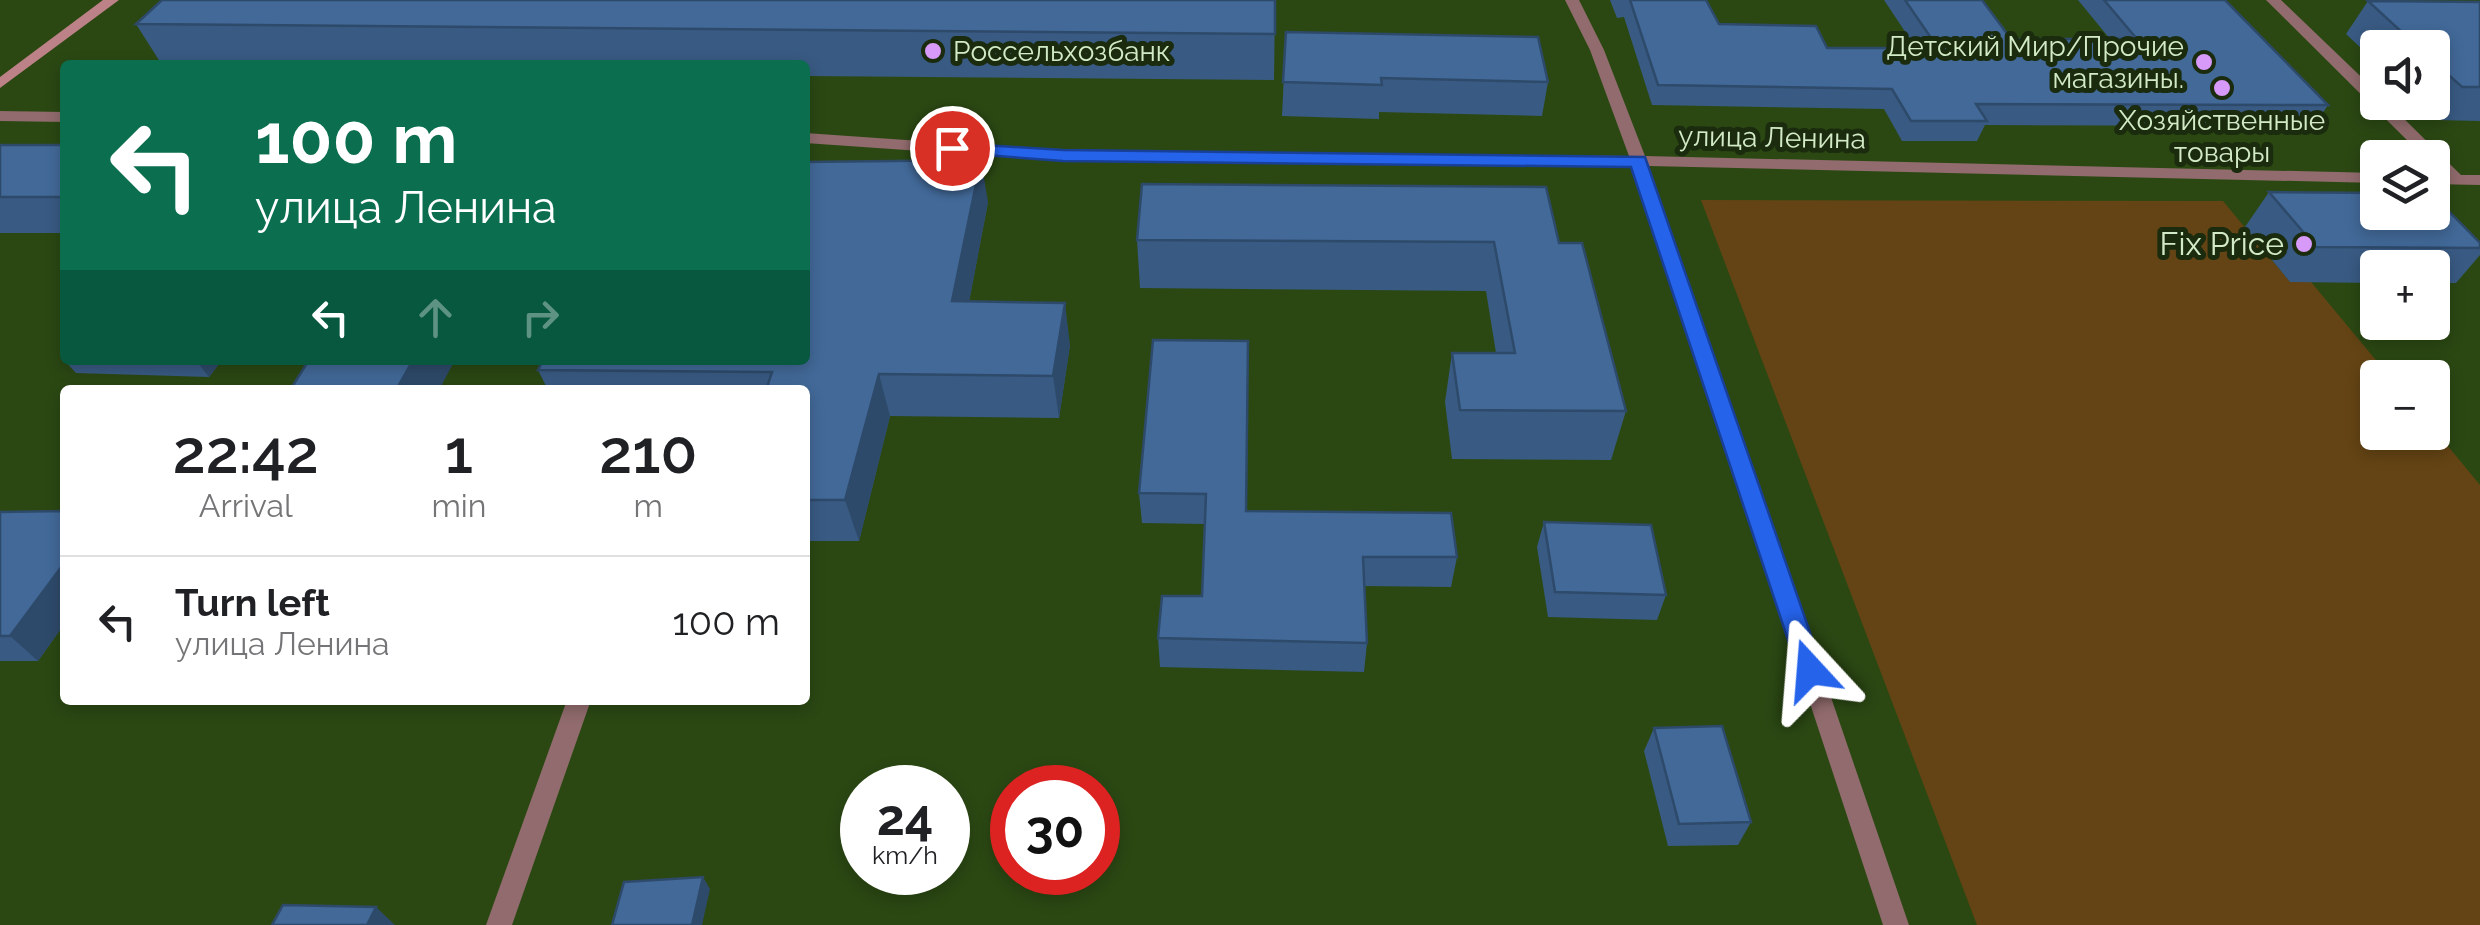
<!DOCTYPE html>
<meta charset="utf-8">
<style>
:root{--surface:#fff;--page:#f2f2f2;--text:#202124;--muted:#757577;--line:#e0e0e0}
body{margin:0;font-family:Raleway,sans-serif;background:var(--page);color:var(--text);height:100vh;display:flex;flex-direction:column;font-size:38px;white-space:nowrap}
*{box-sizing:border-box;margin:0}
p{font-size:32px;color:var(--muted)}
.icon{flex:none;width:55px;height:55px;fill:none;stroke:currentColor;stroke-width:2;stroke-linecap:round;stroke-linejoin:round}
.map{position:relative;flex:1;overflow:hidden}
.sheet{position:absolute;left:60px;top:385px;width:750px;height:320px;display:flex;flex-direction:column;background:var(--surface);border-radius:10px;box-shadow:0 5px 15px #0003}
.sheet>*{flex:none}
.hud{position:absolute;left:60px;top:60px;width:750px;height:305px;border-radius:10px;box-shadow:0 5px 15px #0003;background:#0b6e4f;color:#fff;overflow:hidden}
.fabs{position:absolute;left:2360px;top:30px;display:grid;gap:20px}
.fabs a{display:grid;place-items:center;width:90px;height:90px;border-radius:10px;background:var(--surface);box-shadow:0 5px 15px #0003;font-size:50px}
.speed{position:absolute;left:840px;top:765px;display:flex;gap:20px;font-size:50px;font-weight:700;text-align:center}
.speed>*{display:grid;place-content:center;width:130px;height:130px;border-radius:50%;background:var(--surface);box-shadow:0 5px 15px #0003;line-height:1}
.speed small{font-size:25px;font-weight:400}
.speed .limit{border:15px solid #d22;background:#fff;color:#111}
.pin{position:absolute;display:grid;place-items:center;width:85px;height:85px;color:#fff;margin:-42px;border:5px solid #fff;border-radius:50%;box-shadow:0 2px 10px #0007}
.me{position:absolute;width:110px;margin:-55px;rotate:341deg;stroke-linejoin:round;filter:drop-shadow(0 0 8px #0008)}
.turn{display:flex;align-items:center;gap:35px;height:210px;padding:0 30px;font-size:45px}
.turn .icon{width:130px;height:130px;stroke-width:2.5}
.turn b{display:block;font-size:70px;line-height:85px}
.lanes{display:flex;align-items:center;height:95px;padding:0 30px;background:#0003;justify-content:center;gap:50px;direction:ltr}
.lanes .off{opacity:.35}
.eta{display:flex;justify-content:space-evenly;align-items:center;height:170px;text-align:center}
.eta b{font-size:60px;font-weight:600;line-height:70px}
ul{padding:0;list-style:none}
li{display:flex;align-items:center;gap:30px;height:130px;padding:0 30px;border-top:2px solid var(--line)}
li div{flex:1}
li b{display:block;font-size:38px}
li em{font-style:normal}
.map>svg:first-child{display:block}
.green{fill:#644414}
.lines{fill:none;stroke-linecap:round;stroke-linejoin:round}
.street{fill:#916b6d;fill-rule:evenodd}
.secondary{fill:#bd8287;fill-rule:evenodd}
.wall{fill:#395a83}
.shaded-wall{fill:#2e4a6a}
.building{fill:#426998;stroke:#2e4a6a;stroke-width:2.5}
.route{fill:#2563eb;stroke:#184099;stroke-width:2.5}
.poi-dot{fill:#d89af8;stroke:#1a2b0e;stroke-width:4}
.labels{text-anchor:middle;stroke-width:10;stroke-linejoin:round;paint-order:stroke}
.far-poi-label{font-size:28px;fill:#d3eac6;stroke:#1a2b0e;text-anchor:end}
.far-street-label{font-size:28px;fill:#d3eac6;stroke:#1a2b0e}
.poi-label{font-size:32px;fill:#d3eac6;stroke:#1a2b0e;text-anchor:end}
</style>
<div class="map">
<svg width="2480" height="925" viewBox="0 0 2480 925">
<rect width="100%" height="100%" fill="#2b4813"/>
<path class="green" d="M1701,200L2223,201L2290,282H2311L2390,377L2378,378V432H2432L2433,428L2480,485V925H1977Z"/>
<g class="lines">
<g class="street">
<path d="M1565,0H1579L1604,50L1645,156L2378,173V183L1649,166L1909,925H1883L1633,166L1063,161L805,143V133L1063,151L1629,156L1590,50Z"/>
<path d="M2266,0H2281L2378,93V102H2387L2461,175H2480V185L2432,184V174H2442L2432,165V158H2425Z"/>
<path d="M0,111L65,112V122L0,121Z"/>
<path d="M567,700H591L512,925H486Z"/>
</g>
<path class="secondary" d="M103,0H119L0,88V77Z"/>
</g>
<g class="wall">
<path d="M1275,0L1274,80L805,76V65H162L136,24Z"/>
<path d="M1610,0H1706L1719,24L1827,48H1916L1884,0H1982L2011,39H2110L2078,0H2225L2328,105L2314,126L1985,125L1977,141H1902L1884,109L1652,105L1624,17L1617,18Z"/>
<path d="M2368,1L2480,2V121L2437,120L2418,102H2432V48H2378V64L2346,34Z"/>
<path d="M1286,32L1548,82L1542,116L1379,112V119L1282,116Z"/>
<rect x="0" y="145" width="65" height="88"/>
<path d="M2269,192L2480,243V255L2456,283H2432V268H2378V283L2290,282L2245,227Z"/>
<path d="M988,202L969,302L1070,345L1059,418L890,416L859,541H805V390H548L538,370Z"/>
<path d="M1137,240L1559,243L1626,411L1611,460L1452,459L1445,402L1452,353H1496L1486,291L1140,288Z"/>
<path d="M1153,340L1246,511L1457,557L1451,587L1364,586L1367,643L1364,672L1160,667L1158,638L1202,596L1205,524L1142,523L1139,493Z"/>
<path d="M64,360H222L209,377L76,373Z"/>
<path d="M65,511V623L38,661H0V512Z"/>
<path d="M1544,522L1666,595L1657,620L1548,617L1537,547Z"/>
<path d="M1654,728L1751,822L1738,845L1668,846L1644,751Z"/>
</g>
<g class="shaded-wall">
<path d="M981,160L988,202L961,344L952,301Z"/>
<path d="M1065,303L1070,345L1059,418L1053,376Z"/>
<path d="M201,360H222L209,377L198,363Z"/>
<path d="M413,360H455L439,390H396Z"/>
<path d="M879,374L890,416L859,541L845,500Z"/>
<path d="M65,562V623L38,661L10,636Z"/>
<path d="M805,611L808,620L805,632Z"/>
<path d="M703,877L710,889L702,925H692Z"/>
<path d="M376,907L395,925H367Z"/>
</g>
<g class="building">
<path d="M162,0H1275V34L136,24Z"/>
<path d="M1630,0H1706L1719,24L1816,26L1827,48H1938L1905,0H1982L2011,39H2137L2104,0H2225L2328,105L1976,104L1987,121H1911L1892,89L1658,85Z"/>
<path d="M2368,1L2480,2V87H2462L2432,60V48H2419Z"/>
<path d="M1286,32L1538,37L1548,82L1381,78L1382,85L1283,82Z"/>
<rect x="0" y="145" width="65" height="52"/>
<path d="M981,160L952,301L1065,303L1053,376L879,374L845,500H805V390H766L772,372L538,370L543,360H805V162Z"/>
<path d="M1142,184L1546,187L1559,243H1582L1626,411L1460,410L1452,353H1515L1494,242L1137,240Z"/>
<path d="M2269,192L2378,193V212H2432V194L2480,243V248L2316,247Z"/>
<path d="M1153,340L1248,341L1246,511L1451,513L1457,557H1363L1367,643L1158,638L1162,596H1202L1206,494L1139,493Z"/>
<path d="M72,360H201L198,363Z"/>
<path d="M309,360H413L396,390H290Z"/>
<path d="M65,511V562L10,636H0V512Z"/>
<path d="M1544,522L1651,525L1666,595L1555,592Z"/>
<path d="M1722,726L1751,822L1679,824L1654,728Z"/>
<path d="M703,877L692,925H612L624,882Z"/>
<path d="M283,905L376,907L367,925H272Z"/>
</g>
<path class="route" d="M952,143L1063,150L1645,157L1823,670L1820,678L1810,681L1801,678L1798,670L1631,167L1063,161L946,152L944,148Z"/>
<g class="poi-dot">
<circle cx="933" cy="51" r="10"/>
<circle cx="2204" cy="62" r="10"/>
<circle cx="2222" cy="88" r="10"/>
<circle cx="2304" cy="244" r="10"/>
</g>
<g class="labels">
<g class="far-poi-label">
<text x="2184" y="56">Детский Мир/Прочие<tspan x="2184" dy="32">магазины.</tspan></text>
<text x="953" y="61" text-anchor="start">Россельхозбанк</text>
<text x="2222" y="130" text-anchor="middle">Хозяйственные<tspan x="2222" dy="32">товары</tspan></text>
</g>
<g class="far-street-label">
<text transform="translate(1772 137) rotate(1)" y="10">улица Ленина</text>
</g>
<g class="poi-label">
<text x="2284" y="255">Fix Price</text>
</g>
</g>
</svg>
<div class="fabs">
<a><svg class="icon" aria-label="sound" viewBox="0 0 24 24"><path d="M4 9h4l5-4v14l-5-4H4zM17 9q2 3 0 6"/></svg></a>
<a><svg class="icon" aria-label="layers" viewBox="0 0 24 24"><path d="M12 4l9 5-9 5-9-5zM3 14l9 5 9-5"/></svg></a>
<a>+</a>
<a>−</a>
</div>
<div class="speed"><div>24<small>km/h</small></div><div class="limit">30</div></div>
<div class="pin" style="left:952px;top:148px;background:#d93025"><svg class="icon" aria-label="arrive" viewBox="0 0 24 24"><path d="M6 21V4h12l-3 4 3 4H6"/></svg></div>
<svg class="me" style="left:1810px;top:670px" viewBox="-20 -20 40 40"><path d="M0-17L14 15 0 8-14 15z" fill="#2563eb" stroke="#fff" stroke-width="4"/></svg>
<div class="hud">
<div class="turn"><svg class="icon" aria-label="left" viewBox="0 0 24 24"><path d="M17 20v-9H6M10 6l-5 5 5 5"/></svg><div><b>100 m</b>улица Ленина</div></div>
<div class="lanes"><svg class="icon" aria-label="left" viewBox="0 0 24 24"><path d="M17 20v-9H6M10 6l-5 5 5 5"/></svg><svg class="icon off" aria-label="ahead" viewBox="0 0 24 24"><path d="M12 20V5M6 11l6-6 6 6"/></svg><svg class="icon off" aria-label="right" viewBox="0 0 24 24"><path d="M7 20v-9h11M14 6l5 5-5 5"/></svg></div>
</div>
<section class="sheet">
<div class="eta">
<div><b>22:42</b><p>Arrival</p></div>
<div><b>1</b><p>min</p></div>
<div><b>210</b><p>m</p></div>
</div>
<ul>
<li><svg class="icon" aria-label="left" viewBox="0 0 24 24"><path d="M17 20v-9H6M10 6l-5 5 5 5"/></svg><div><b>Turn left</b><p>улица Ленина</p></div><em>100 m</em></li>
</ul>
</section>
</div>
